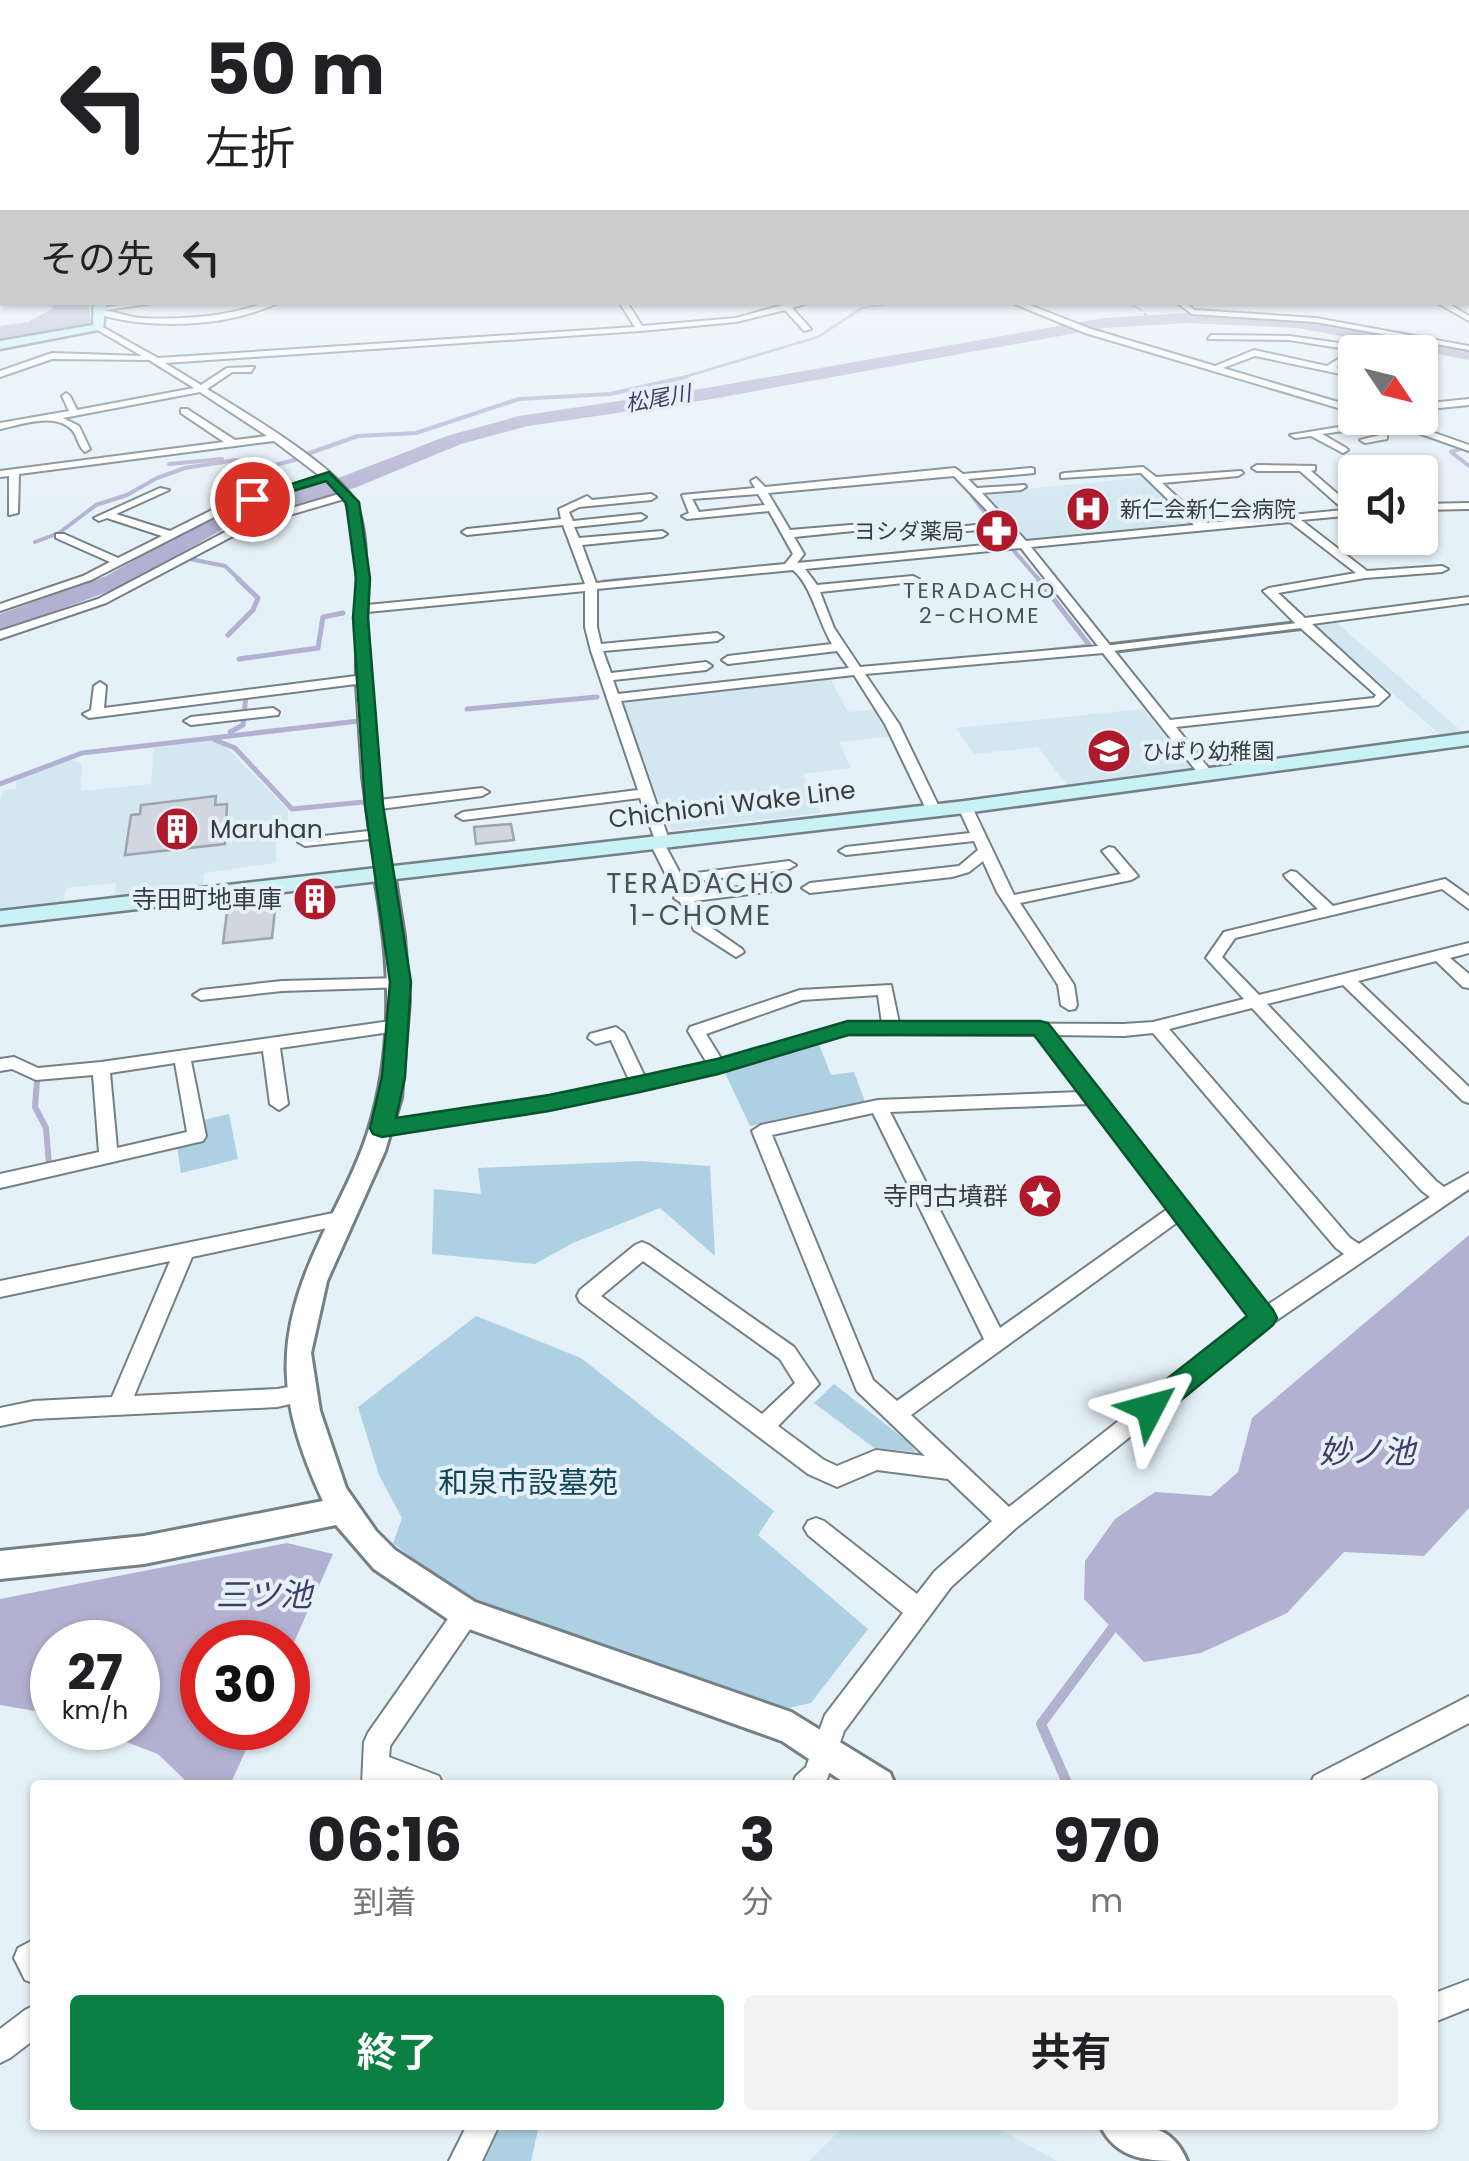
<!DOCTYPE html>
<html lang="ja">
<meta charset="utf-8">
<style>
:root{--surface:#fff;--page:#f2f2f2;--text:#202124;--muted:#757577;--accent:#0b8043}
body{margin:0;font-family:Poppins,"Noto Sans JP",sans-serif;background:var(--page);color:var(--text);height:100vh;display:flex;flex-direction:column;font-size:38px;white-space:nowrap}
*{box-sizing:border-box;margin:0}
p{font-size:32px;color:var(--muted)}
.icon{flex:none;width:55px;height:55px;fill:none;stroke:currentColor;stroke-width:2;stroke-linecap:round;stroke-linejoin:round}
.map{position:relative;flex:1;overflow:hidden}
.panel{position:absolute;left:30px;top:1780px;width:1408px;height:350px;display:flex;flex-direction:column;background:var(--surface);border-radius:10px;box-shadow:0 2px 8px #0004}
.panel>*{flex:none}
.top-card{position:absolute;left:0px;top:0px;width:1470px;height:305px;box-shadow:0 2px 8px #0004;background:#fff;color:var(--text);overflow:hidden}
.needle{width:65px;rotate:125deg}
.tools{position:absolute;left:1338px;top:335px;display:grid;gap:20px}
.tools a{display:grid;place-items:center;width:100px;height:100px;border-radius:10px;background:var(--surface);box-shadow:0 2px 8px #0004;font-size:50px}
.speed{position:absolute;left:30px;top:1620px;display:flex;gap:20px;font-size:50px;font-weight:700;text-align:center}
.speed>*{display:grid;place-content:center;width:130px;height:130px;border-radius:50%;background:var(--surface);box-shadow:0 2px 8px #0004;line-height:1}
.speed small{font-size:25px;font-weight:400}
.speed .limit{border:15px solid #d22;background:#fff;color:#111}
.pin{position:absolute;display:grid;place-items:center;width:85px;height:85px;color:#fff;margin:-42px;border:5px solid #fff;border-radius:50%;box-shadow:0 2px 10px #0007}
.me{position:absolute;width:110px;margin:-55px;rotate:51deg;stroke-linejoin:round;filter:drop-shadow(0 0 8px #0008)}
.turn{display:flex;align-items:center;gap:35px;height:210px;padding:0 40px;font-size:45px}
.turn .icon{width:130px;height:130px;stroke-width:2.5}
.turn b{display:block;font-size:70px;line-height:85px}
.then{display:flex;align-items:center;height:95px;padding:0 40px;background:#0003;gap:20px;font-size:38px}
.eta{display:flex;justify-content:space-evenly;align-items:center;height:170px;text-align:center}
.eta b{font-size:60px;font-weight:700;line-height:70px}
.action{display:flex;gap:20px;margin-top:auto;padding:20px 40px}
.action a{flex:1;height:115px;border-radius:10px;background:var(--accent);color:#fff;font-size:40px;font-weight:700;line-height:115px;text-align:center}
.action a+a{background:var(--page);color:var(--text)}
.map>svg:first-child{display:block}
.built{fill:#d3e7f1}
.green{fill:#add0e2}
.water{fill:#b4b0d1}
.lines{fill:none;stroke-linecap:round;stroke-linejoin:round}
.stream-far4{stroke:#b4b0d1;stroke-width:2.5}
.stream-far3{stroke:#b4b0d1;stroke-width:4}
.stream-far2{stroke:#b4b0d1;stroke-width:5}
.stream-far1{stroke:#b4b0d1;stroke-width:6}
.stream{stroke:#b4b0d1;stroke-width:10}
.river{fill:#b4b0d1;fill-rule:evenodd}
.building{fill:#d0d7e1;stroke:#9fa5af;stroke-width:2.5}
.pedestrian-casing{stroke:#758086;stroke-width:6}
.minor-casing{stroke:#758086;stroke-width:4}
.tertiary-casing{stroke:#758086;stroke-width:6}
.secondary-casing{stroke:#758086;stroke-width:5}
.pedestrian{fill:#fff;fill-rule:evenodd}
.minor{fill:#fff;fill-rule:evenodd}
.tertiary{fill:#fff;fill-rule:evenodd}
.secondary{fill:#c8f2f4;fill-rule:evenodd}
.route{fill:#0b8043;stroke:#07532c;stroke-width:2.5}
.labels{text-anchor:middle;stroke-width:8;stroke-linejoin:round;paint-order:stroke}
.far-water-label{font-size:22px;font-style:italic;fill:#443b69;stroke:#e5f1f8}
.far-poi-label{font-size:22px;fill:#383d3f;stroke:#e5f1f8;text-anchor:start}
.far-neighbourhood-label{font-size:22px;letter-spacing:2.5px;fill:#495358;stroke:#e5f1f8}
.street-label{font-size:25px;fill:#383d3f;stroke:#e5f1f8}
.poi-label{font-size:25px;fill:#383d3f;stroke:#e5f1f8;text-anchor:end}
.neighbourhood-label{font-size:28px;letter-spacing:2.5px;fill:#495358;stroke:#e5f1f8}
.near-park-label{font-size:30px;fill:#15455a;stroke:#e5f1f8}
.near-water-label{font-size:32px;font-style:italic;fill:#443b69;stroke:#e5f1f8}
</style>
<div class="map">
<svg width="1469" height="2161" viewBox="0 0 1469 2161">
<rect width="100%" height="100%" fill="#e5f1f8"/>
<g class="built">
<path d="M1147,477L1193,524L1026,541L985,493Z"/>
<path d="M1332,619L1464,733L1442,736L1310,623Z"/>
<path d="M830,678L848,712L880,709L894,736L839,742L851,768L803,774L821,813L674,830L668,826L621,699Z"/>
<path d="M1143,709L1192,768L1069,788L1038,747L974,754L956,728Z"/>
<path d="M212,741L223,744L288,810V831L276,832V863L204,873L203,888L115,897L116,883L66,888L63,902L0,909V803L3,790L16,789V780L70,759L82,764L81,791L151,784L154,748Z"/>
<path d="M845,2125H992L1057,2161H809Z"/>
</g>
<g class="green">
<path d="M818,1042L831,1075L854,1072L865,1102L750,1126L725,1073Z"/>
<path d="M229,1114L238,1159L181,1173L177,1146L206,1139L204,1120Z"/>
<path d="M640,1161L710,1166L715,1256L660,1208L573,1243L535,1264L432,1254L434,1189L481,1194L478,1168Z"/>
<path d="M476,1316L581,1358L774,1511L758,1535L868,1629L811,1703L789,1708L465,1599L393,1543L402,1518L379,1475L358,1407Z"/>
<path d="M834,1384L907,1441L916,1452L874,1448L814,1403Z"/>
<path d="M501,2125H539L531,2161H481Z"/>
</g>
<g class="water">
<path d="M53,303H89L91,326L0,342V326L28,322L52,309Z"/>
<path d="M1469,1235V1508L1424,1556L1344,1552L1287,1613L1201,1653L1144,1662L1084,1599L1085,1561L1115,1519L1155,1492L1211,1496L1238,1472L1252,1418Z"/>
<path d="M287,1543L333,1554L288,1656V1642H202V1728H256L230,1785H190L158,1754L89,1728H138V1642H52V1714L0,1705V1599Z"/>
</g>
<g class="lines">
<g class="stream-far4">
<path d="M1128,302L1141,310"/>
<path d="M1145,314L1151,320"/>
<path d="M674,380L818,337L862,308L898,302"/>
</g>
<g class="stream-far3">
<path d="M1462,448L1451,452L1469,466"/>
<path d="M307,454L358,436L416,433L519,399L610,394L686,377"/>
<path d="M234,460L275,465L298,459"/>
<path d="M169,464L222,459"/>
<path d="M972,496L1006,540L998,545"/>
<path d="M35,542L59,533L96,505L127,495L157,478L185,468L236,460"/>
<path d="M165,551L173,554"/>
<path d="M1014,551L1040,581"/>
<path d="M190,559L225,566L241,581"/>
<path d="M610,581L653,577"/>
</g>
<g class="stream-far2">
<path d="M1038,579L1090,646L1047,651"/>
<path d="M603,582L635,579"/>
<path d="M228,635L253,610L258,598L238,579"/>
<path d="M239,659L318,648L323,617L343,613"/>
<path d="M467,709L597,697"/>
<path d="M230,732L243,725L246,695"/>
<path d="M215,740L235,748L292,809L364,802"/>
<path d="M0,784L82,753L359,721"/>
</g>
<path class="stream-far1" d="M37,1081L35,1107L46,1128L49,1165"/>
<path class="stream" d="M1068,1785L1041,1724L1117,1622"/>
<path class="river" d="M1187,313L1297,318L1469,350V360L1297,328L1187,323L1104,328L706,400L528,426L461,444L357,487L225,528L124,586L0,631V614L106,576L209,518L341,477L447,436L519,416L706,388L1104,318Z"/>
</g>
<g class="building">
<path d="M216,796L215,805L227,804L225,844L125,855L131,815L140,814L141,805Z"/>
<path d="M511,824L514,840L476,844L474,827Z"/>
<path d="M276,900L272,938L223,943L228,904Z"/>
</g>
<g class="lines">
<defs>
<path id="pedestrian" d="M1306,622L1310,625L1309,627L1104,652L1100,649L1104,646Z"/>
<g id="minor">
<path d="M133,302H160L107,310L103,308Z"/>
<path d="M267,302H280C226,328 149,330 94,313C109,307 124,317 140,318C183,320 227,317 267,302Z"/>
<path d="M619,302H627L642,326L736,318L786,304L811,302L792,308L811,329L804,331L785,310L736,322L640,331L165,363L201,385L227,368L254,367L251,372H232L207,389C244,412 342,469 357,505C369,535 366,573 367,605L585,584L563,525L467,535L462,532L467,529L561,519L559,509L587,496L592,500L651,494L656,497L651,500L579,507L569,512L573,521L641,514L646,517L641,520L574,527L579,538L662,531L667,534L662,537L582,545L596,583L785,564L793,554L769,511L687,519L682,516L689,513L682,495L755,488L751,481L756,478L765,487L955,468L963,474L1031,468L1034,469V473L968,479L977,488L1025,485L1026,487L1021,490L982,493L1026,541L1194,525L1141,473L1061,478V474L1065,473L1143,467L1156,477L1241,471L1243,473L1238,476L1162,483L1205,523L1344,510L1300,471H1257L1252,468L1257,465L1315,466V470L1311,471L1355,509V515L1301,520L1367,571L1442,566L1448,569L1442,572L1365,578L1278,593L1305,618L1469,597V603L1312,624L1389,695L1378,705L1176,727L1214,775L1207,779L1202,778L1103,653L865,674L899,724L940,809L933,813L926,809L885,724L854,675L621,701L669,840L665,845L681,875L789,861L796,865L789,869L685,883L690,892L778,883L781,886L778,889L773,891L694,901L706,924L742,949L744,952L736,957L694,930L680,902L674,898L676,895L651,845L655,840L640,798L463,820L456,816L463,812L638,790L591,651L585,627V591L367,612L370,711L379,800L482,788L489,792L482,796L380,809L391,873L384,877L377,873L370,839L305,846L298,842L305,838L369,831L362,777L356,684L89,718L83,714L91,710L94,686L100,682L106,686L104,708L356,676C355,629 363,540 344,499L252,526L106,603L0,639V631L98,599L244,522L339,494L326,480L220,514L91,580L0,611V604L83,576L110,562L56,538V534H64L118,558L162,536L107,518L99,521L94,518L160,488L169,490L116,514L170,531L212,510L320,476L274,441L19,474L18,513L9,515V476L0,477V471L224,442L181,413V409H187L235,440L267,436L200,392L63,418L79,426L90,449L85,452C78,446 78,438 73,431C56,411 21,425 0,429V423L69,411L62,396L66,393L70,396L77,410L194,388L149,360L52,359L0,377V371L52,353L142,356L96,329L99,325L158,358L635,327ZM954,476L999,523L932,529L927,532L928,534L1005,528L1016,542L797,563L804,554L794,537L863,530L868,527L863,524L790,530L768,493ZM758,494L765,505L699,512L692,499ZM1290,522L1356,573L1269,588L1263,591L1296,624L1376,695L1374,698L1170,720L1031,547ZM1021,548L1098,646L860,667L834,628L820,592L913,582L919,579L913,576L817,585L805,569ZM793,570C812,586 818,621 832,644L728,656L722,660L728,664L837,651L849,668L618,694L613,680L706,670L712,666L706,662L611,673L603,651L717,641L723,637L717,633L601,644L597,627V589Z"/>
<path d="M1010,302H1022L1091,329L1215,366L1254,350L1327,366L1343,356L1340,348L1289,340L1208,339L1211,335L1289,336L1346,344L1352,357L1336,367L1355,371V377L1255,356L1223,368L1355,407V413L1085,333Z"/>
<path d="M1176,302H1185L1194,310L1316,318L1469,346V350L1316,322L1192,314Z"/>
<path d="M1436,302H1446L1469,316V321Z"/>
<path d="M1469,399V405L1420,410V404Z"/>
<path d="M1381,418H1392L1469,445V451L1393,424L1322,434L1346,448L1348,450L1343,453L1311,436L1295,438L1290,435L1382,420Z"/>
<path d="M1384,434L1387,435V439L1365,443L1360,440Z"/>
<path d="M1469,503V509L1420,510V504Z"/>
<path d="M273,708L279,712L278,715L191,725L184,721L191,717Z"/>
<path d="M965,803L972,807L1014,895L1121,874L1102,851L1109,847L1114,848L1138,876L1131,880L1020,903L1074,985L1077,1005L1075,1009L1069,1010L1061,1005L1058,985L997,892L983,861L969,872L952,877L810,893L802,888L810,883L959,866L978,850L974,841L846,855L839,851L846,847L970,833L958,807Z"/>
<path d="M1291,871L1296,872L1333,906L1445,879L1469,896V909L1442,889L1235,938L1222,957L1259,995L1469,943V953L1450,958L1469,974V988L1463,987L1436,961L1358,981L1469,1087V1103L1463,1101L1343,985L1267,1004L1436,1181L1444,1187L1469,1173V1189L1271,1324L1016,1528L951,1587L844,1731L825,1785H792L796,1776L806,1767L825,1715L903,1613L808,1535L804,1528L808,1521L816,1518L824,1521L917,1594L935,1571L992,1521L948,1479L877,1470L837,1487L808,1474L580,1302L577,1296L580,1290L635,1245L642,1242L649,1245L794,1347L819,1384L778,1426L824,1460L837,1466L876,1450L925,1456L857,1391L752,1131L761,1125L878,1100L1080,1092L1036,1035L849,1034L718,1073L640,1090L549,1109L382,1134L373,1128L382,1122L549,1097L629,1080L611,1040L596,1044L588,1038L590,1034L616,1027L624,1033L645,1077L707,1063L688,1031L690,1027L800,990L891,985L899,1023L1124,1024L1153,1022L1244,999L1206,958L1224,932L1318,909L1286,878L1284,875ZM878,995L882,1023L848,1022L722,1060L706,1034L802,1000ZM1252,1008L1422,1191L1430,1197L1359,1244L1350,1238L1169,1029ZM1153,1033L1336,1248L1344,1254L1266,1306L1055,1035L1124,1036ZM1089,1104L1169,1208L1000,1328L890,1112ZM873,1113L984,1339L897,1401L873,1380L772,1135ZM1179,1221L1251,1317L1009,1507L911,1415ZM643,1261L780,1359L795,1383L762,1414L601,1296Z"/>
<path d="M400,978L408,983L406,987L282,991L201,1000L193,995L201,990L282,981Z"/>
<path d="M398,1020L406,1026L404,1030L280,1048L288,1104L279,1110L270,1104L263,1051L191,1061L206,1136L203,1141L0,1188V1174L99,1152L93,1075L36,1080L12,1069L0,1071V1059L14,1057L38,1068L101,1062ZM175,1063L187,1132L117,1148L110,1073Z"/>
<path d="M343,1211L350,1213L353,1218L350,1223L192,1257L134,1396L277,1389L300,1385L308,1388L311,1394L308,1400L277,1407L34,1419L0,1426V1408L34,1401L112,1397L170,1261L0,1297V1281Z"/>
<path d="M466,1603L475,1606L478,1614L475,1622L390,1746L389,1757L439,1776L443,1785H362L364,1742L368,1733L457,1606Z"/>
<path d="M1469,1696V1723L1350,1785H1310L1314,1776Z"/>
<path d="M35,1939V1984L25,1980L14,1958L18,1948Z"/>
<path d="M1469,1980V2008L1432,2023V1994Z"/>
<path d="M35,2005V2039L10,2058L0,2063V2029L25,2010Z"/>
<path d="M467,2125H499L482,2161H449Z"/>
</g>
<g id="tertiary">
<rect x="1468" y="246" width="1" height="6"/>
<path d="M384,867L394,873L404,936L409,1001L401,1098L385,1151L327,1281L311,1353L320,1411L346,1488L376,1531L395,1550L475,1602L791,1712L890,1773L895,1785H848L782,1741L455,1624L374,1569L336,1525L144,1564L0,1579V1551L144,1536L323,1501C277,1401 273,1340 320,1240C337,1203 357,1168 369,1129C395,1045 390,958 374,873Z"/>
<path d="M1100,2125C1138,2125 1170,2120 1187,2161C1149,2161 1117,2161 1100,2125Z"/>
</g>
<g id="secondary">
<path d="M94,302H106L103,329L0,349V341L93,325Z"/>
<path d="M1469,733V745L965,813L0,925V911L965,801Z"/>
</g>
</defs>
<use href="#pedestrian" class="pedestrian-casing"/>
<use href="#minor" class="minor-casing"/>
<use href="#tertiary" class="tertiary-casing"/>
<use href="#secondary" class="secondary-casing"/>
<use href="#pedestrian" class="pedestrian"/>
<use href="#minor" class="minor"/>
<use href="#tertiary" class="tertiary"/>
<use href="#secondary" class="secondary"/>
</g>
<linearGradient id="sky" x2="0" y2="1"><stop stop-color="#93b2df"/><stop offset="0.42" stop-color="#f3f9fc"/><stop offset="1" stop-color="#f3f9fc" stop-opacity="0"/></linearGradient>
<rect width="1469" height="525" fill="url(#sky)"/>
<path class="route" d="M329,472L359,502L370,578L368,618L383,805L411,982L405,1077L396,1118L549,1095L640,1076L717,1059L848,1021H1040L1048,1023L1273,1310L1277,1318L1273,1325L1160,1417L1150,1420L1140,1417L1136,1408L1140,1400L1247,1316L1034,1035H848L718,1074L640,1092L549,1111L382,1137L373,1134L370,1128L382,1077L390,982L365,805L353,618L356,578L346,503L326,481L252,503L245,499Z"/>
<defs>
<symbol id="hospital-disc" viewBox="-11 -11 22 22"><circle r="9.5" fill="#ae1a2b" stroke="#e5f1f8"/><path d="M-5-5h3v3.5h4V-5h3V5h-3V1.5h-4V5h-3Z" fill="#fff"/></symbol>
<symbol id="pharmacy-disc" viewBox="-11 -11 22 22"><circle r="9.5" fill="#ae1a2b" stroke="#e5f1f8"/><path d="M-2-6h4v4h4v4h-4v4h-4v-4h-4v-4h4Z" fill="#fff"/></symbol>
<symbol id="school-disc" viewBox="-11 -11 22 22"><circle r="9.5" fill="#ae1a2b" stroke="#e5f1f8"/><path d="M0-5L7-2L0 1L-7-2ZM-4 1L0 2.5L4 1V4Q0 6-4 4Z" fill="#fff"/></symbol>
<symbol id="building-disc" viewBox="-11 -11 22 22"><circle r="9.5" fill="#ae1a2b" stroke="#e5f1f8"/><path d="M-4-6H4V6H1V3H-1V6H-4ZM-2.5-4.3h1.7v1.8h-1.7ZM.8-4.3h1.7v1.8H.8ZM-2.5-1h1.7V.8h-1.7ZM.8-1h1.7V.8H.8Z" fill="#fff"/></symbol>
<symbol id="sight-disc" viewBox="-11 -11 22 22"><circle r="9.5" fill="#ae1a2b" stroke="#e5f1f8"/><path d="M0-6L1.8-2.2L6-1.7L2.9 1.2L3.7 5.4L0 3.3L-3.7 5.4L-2.9 1.2L-6-1.7L-1.8-2.2Z" fill="#fff"/></symbol>
</defs>
<g fill-rule="evenodd">
<use href="#hospital-disc" x="1063" y="484" width="50" height="50"/>
<use href="#pharmacy-disc" x="972" y="506" width="50" height="50"/>
<use href="#school-disc" x="1084" y="726" width="50" height="50"/>
<use href="#building-disc" x="152" y="804" width="50" height="50"/>
<use href="#building-disc" x="290" y="874" width="50" height="50"/>
<use href="#sight-disc" x="1015" y="1171" width="50" height="50"/>
</g>
<g class="labels">
<g class="far-water-label">
<text transform="translate(658 398) rotate(-10)" y="8">松尾川</text>
</g>
<g class="far-poi-label">
<text x="1120" y="517">新仁会新仁会病院</text>
<text x="964" y="539" text-anchor="end">ヨシダ薬局</text>
<text x="1142" y="759">ひばり幼稚園</text>
</g>
<g class="far-neighbourhood-label">
<text x="980" y="598">TERADACHO<tspan x="980" dy="25">2-CHOME</tspan></text>
</g>
<g class="street-label">
<text transform="translate(732 804) rotate(-7)" y="9">Chichioni Wake Line</text>
</g>
<g class="poi-label">
<text x="210" y="838" text-anchor="start">Maruhan</text>
<text x="282" y="908">寺田町地車庫</text>
<text x="1008" y="1205">寺門古墳群</text>
</g>
<g class="neighbourhood-label">
<text x="701" y="893">TERADACHO<tspan x="701" dy="32">1-CHOME</tspan></text>
</g>
<g class="near-park-label">
<text x="528" y="1493">和泉市設墓苑</text>
</g>
<g class="near-water-label">
<text x="1367" y="1463">妙ノ池</text>
<text x="264" y="1606">三ツ池</text>
</g>
</g>
</svg>
<div class="tools">
<a><svg class="needle" viewBox="-14 -14 28 28"><path d="M0-13l5 13h-10z" fill="#e53935"/><path d="M0 13l5-13h-10z" fill="#757577"/></svg></a>
<a><svg class="icon" aria-label="sound" viewBox="0 0 24 24"><path d="M4 9h4l5-4v14l-5-4H4zM17 9q2 3 0 6"/></svg></a>
</div>
<div class="speed"><div>27<small>km/h</small></div><div class="limit">30</div></div>
<div class="pin" style="left:252px;top:499px;background:#d93025"><svg class="icon" aria-label="arrive" viewBox="0 0 24 24"><path d="M6 21V4h12l-3 4 3 4H6"/></svg></div>
<svg class="me" style="left:1150px;top:1408px" viewBox="-20 -20 40 40"><path d="M0-17L14 15 0 8-14 15z" fill="#0b8043" stroke="#fff" stroke-width="4"/></svg>
<div class="top-card">
<div class="turn"><svg class="icon" aria-label="left" viewBox="0 0 24 24"><path d="M17 20v-9H6M10 6l-5 5 5 5"/></svg><div><b>50 m</b>左折</div></div>
<div class="then">その先<svg class="icon" aria-label="left" viewBox="0 0 24 24"><path d="M17 20v-9H6M10 6l-5 5 5 5"/></svg></div>
</div>
<section class="panel">
<div class="eta">
<div><b>06:16</b><p>到着</p></div>
<div><b>3</b><p>分</p></div>
<div><b>970</b><p>m</p></div>
</div>
<div class="action"><a>終了</a><a>共有</a></div>
</section>
</div>
